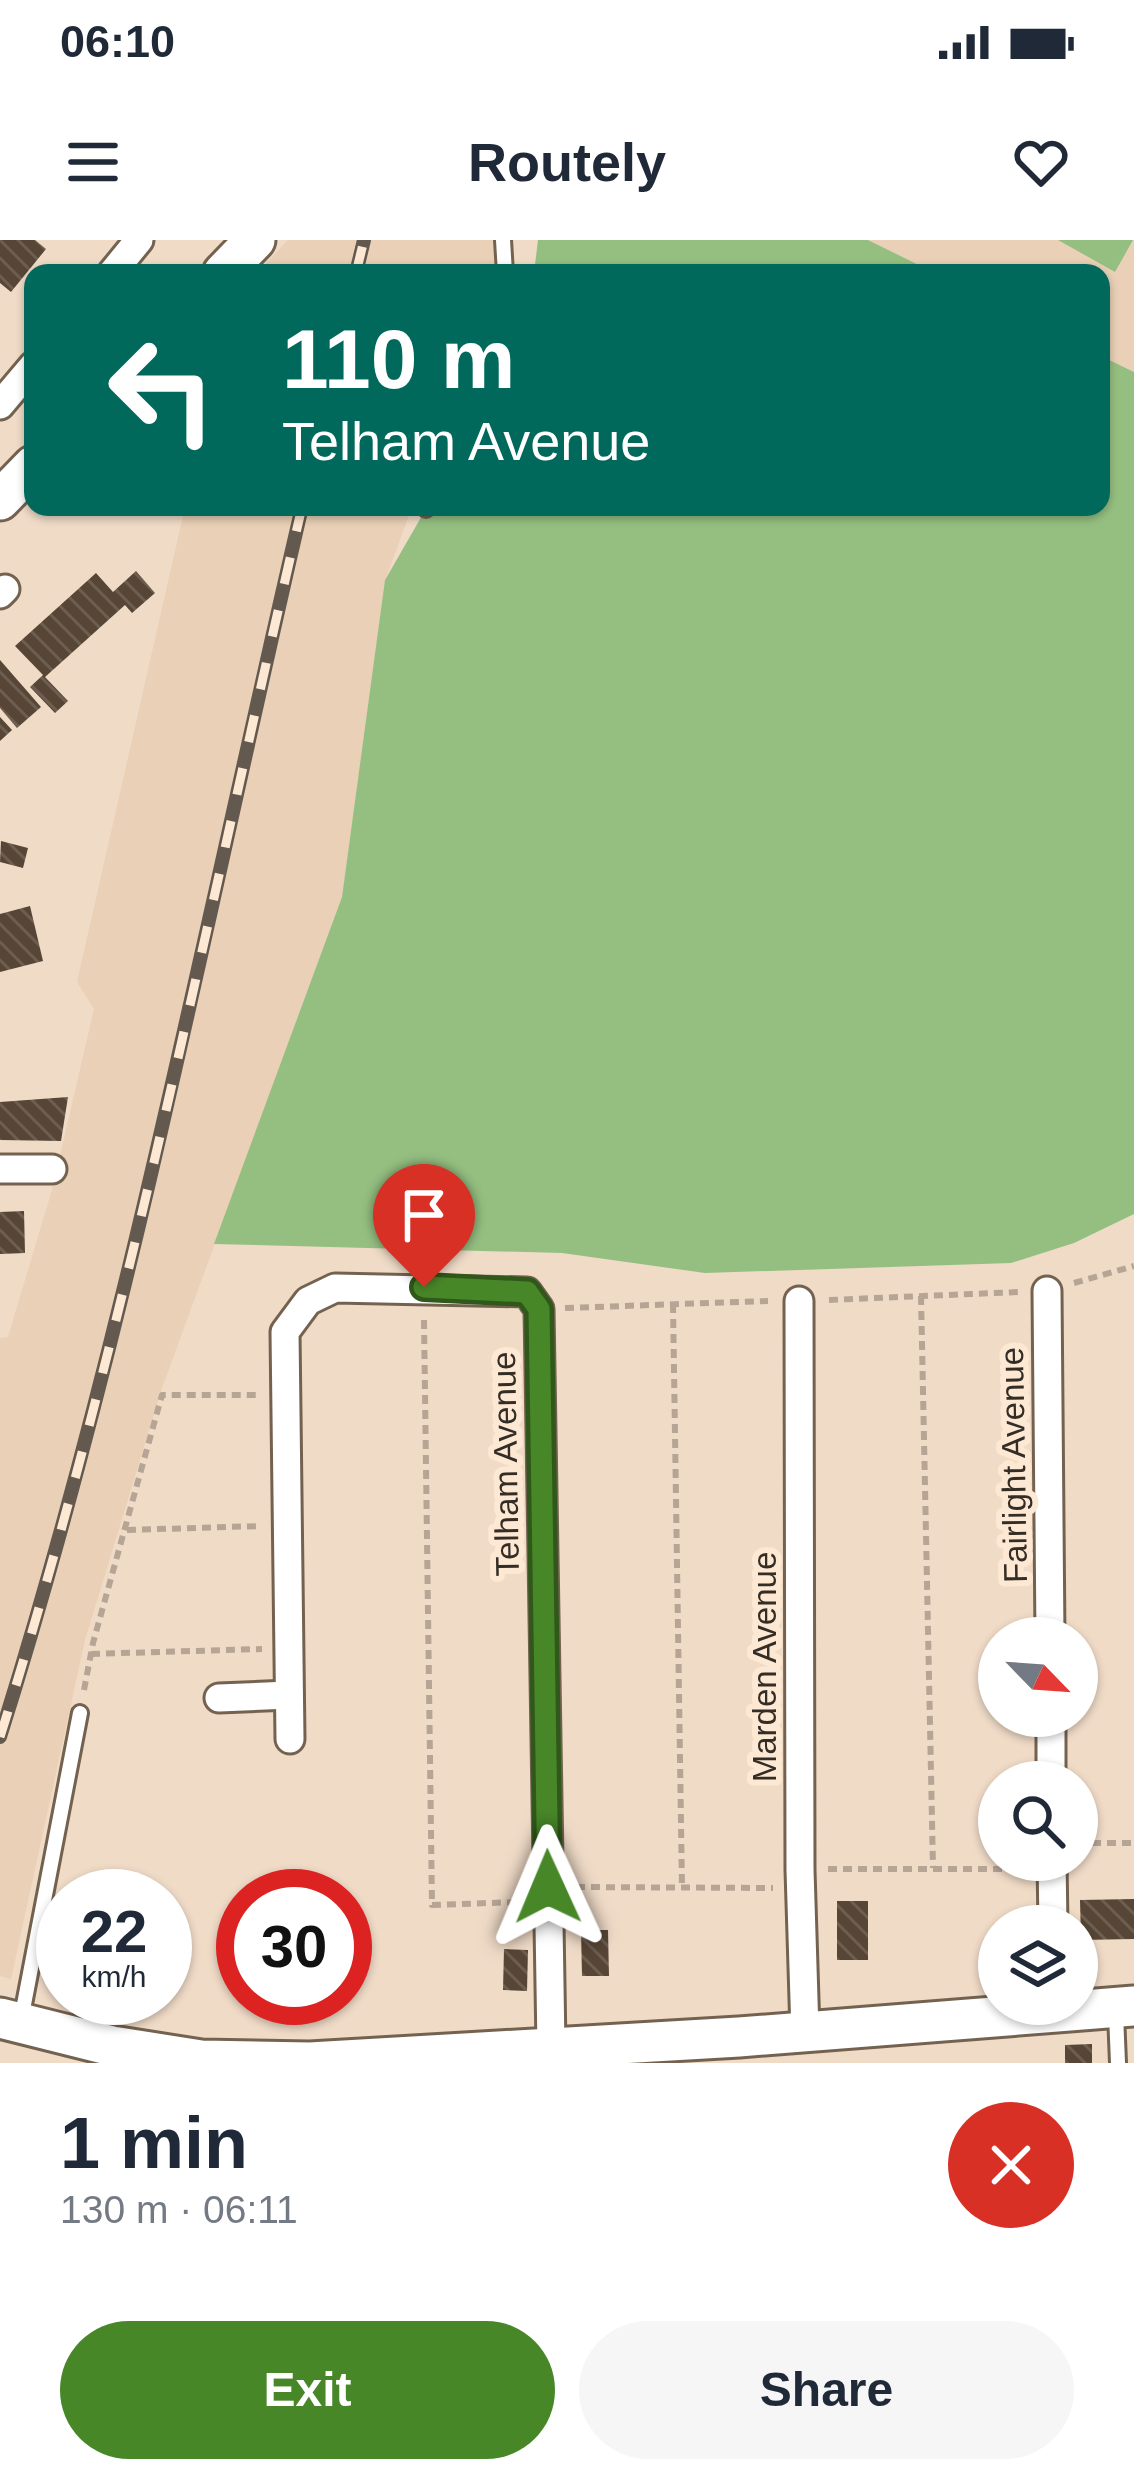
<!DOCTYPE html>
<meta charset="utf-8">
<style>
:root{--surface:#fff;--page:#f6f6f7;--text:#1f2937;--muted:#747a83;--accent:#488728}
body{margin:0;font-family:Helvetica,sans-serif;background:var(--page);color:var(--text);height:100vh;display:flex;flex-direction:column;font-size:45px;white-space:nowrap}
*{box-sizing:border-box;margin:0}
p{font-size:39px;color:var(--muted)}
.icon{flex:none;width:66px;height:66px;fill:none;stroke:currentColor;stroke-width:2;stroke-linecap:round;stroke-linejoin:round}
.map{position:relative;height:1823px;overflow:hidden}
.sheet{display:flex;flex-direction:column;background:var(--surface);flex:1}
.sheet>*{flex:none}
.banner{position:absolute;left:24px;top:24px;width:1086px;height:252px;border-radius:24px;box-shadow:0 3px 9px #0004;background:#00695c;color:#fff;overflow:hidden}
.needle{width:78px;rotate:115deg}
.buttons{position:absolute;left:978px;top:1377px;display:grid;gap:24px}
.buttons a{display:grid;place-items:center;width:120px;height:120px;border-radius:50%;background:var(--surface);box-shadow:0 3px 9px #0004;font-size:60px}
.speed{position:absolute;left:36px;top:1629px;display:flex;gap:24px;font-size:60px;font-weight:700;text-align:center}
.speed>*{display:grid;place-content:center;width:156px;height:156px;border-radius:50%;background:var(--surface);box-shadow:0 3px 9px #0004;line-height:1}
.speed small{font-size:30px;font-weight:400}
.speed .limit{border:18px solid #d22;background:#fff;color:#111}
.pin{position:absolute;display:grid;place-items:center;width:102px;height:102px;color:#fff;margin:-123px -51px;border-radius:50% 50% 50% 0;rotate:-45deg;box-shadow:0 0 12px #0007}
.pin .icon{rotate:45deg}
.me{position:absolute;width:132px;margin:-66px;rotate:359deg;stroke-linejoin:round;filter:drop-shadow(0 0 9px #0008)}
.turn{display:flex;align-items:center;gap:42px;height:252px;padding:0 60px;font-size:54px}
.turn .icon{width:156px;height:156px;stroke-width:2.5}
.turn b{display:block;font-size:84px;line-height:102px}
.round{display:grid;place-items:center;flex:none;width:126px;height:126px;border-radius:63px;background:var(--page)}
.overview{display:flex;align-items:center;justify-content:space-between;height:204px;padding:0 60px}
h1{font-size:72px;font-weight:700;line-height:90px}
.button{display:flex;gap:24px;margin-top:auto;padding:24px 60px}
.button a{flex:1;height:138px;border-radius:72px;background:var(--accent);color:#fff;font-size:48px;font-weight:700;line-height:138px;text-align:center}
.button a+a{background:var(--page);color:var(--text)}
.status{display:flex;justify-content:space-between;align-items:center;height:84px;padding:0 60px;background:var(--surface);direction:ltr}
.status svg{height:33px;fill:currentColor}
header{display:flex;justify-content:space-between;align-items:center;height:156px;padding:0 60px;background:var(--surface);font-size:54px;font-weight:700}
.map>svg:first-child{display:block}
.built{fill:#e9d0b6}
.green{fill:#95bf81}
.building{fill:url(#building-back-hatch)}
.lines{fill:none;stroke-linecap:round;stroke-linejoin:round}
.lane-casing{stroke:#746250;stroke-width:20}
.street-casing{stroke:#746250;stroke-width:33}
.secondary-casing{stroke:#746250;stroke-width:45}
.path{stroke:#b6a595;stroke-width:6;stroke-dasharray:9 6;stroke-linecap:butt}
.lane{stroke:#fff;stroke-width:14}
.street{stroke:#fff;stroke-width:27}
.secondary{stroke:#fff;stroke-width:39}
.rail-casing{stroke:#63594e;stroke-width:14}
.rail{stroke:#fde8d4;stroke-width:9;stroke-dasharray:27;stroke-linecap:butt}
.route-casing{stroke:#2f581a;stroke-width:30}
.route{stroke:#488728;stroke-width:21}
.labels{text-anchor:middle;stroke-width:12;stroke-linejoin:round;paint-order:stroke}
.street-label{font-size:33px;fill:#342d25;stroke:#fde8d4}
</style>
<div class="status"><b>06:10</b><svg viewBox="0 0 49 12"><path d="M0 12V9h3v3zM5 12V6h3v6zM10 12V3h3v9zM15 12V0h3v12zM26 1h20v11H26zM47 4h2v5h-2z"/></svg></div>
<header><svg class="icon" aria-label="menu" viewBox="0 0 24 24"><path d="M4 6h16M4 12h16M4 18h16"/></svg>Routely<svg class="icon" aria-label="heart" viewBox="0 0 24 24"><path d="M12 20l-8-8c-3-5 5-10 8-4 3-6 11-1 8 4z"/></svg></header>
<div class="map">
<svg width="1134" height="1823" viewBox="0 0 1134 1823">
<defs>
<pattern id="building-back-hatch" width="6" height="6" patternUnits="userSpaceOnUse" patternTransform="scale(3)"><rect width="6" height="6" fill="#574635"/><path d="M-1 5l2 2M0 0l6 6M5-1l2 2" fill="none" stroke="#6c5e50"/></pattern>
</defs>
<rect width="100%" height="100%" fill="#f0dbc7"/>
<g class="built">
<path d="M288,0H496L497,33H257Z"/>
<path d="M868,0H1134V132L1101,116V33H935Z"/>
<path d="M185,267H412L385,341L342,657L162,1148L85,1400L11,1739L0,1736V1098L8,1097L52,950L94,769L77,742Z"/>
</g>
<g class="green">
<path d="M538,0H868L935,33H534Z"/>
<path d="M1058,0H1133L1115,32Z"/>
<path d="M1101,116L1134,132V974L1074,1003L1011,1023L705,1033L562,1013L214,1004L342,657L385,340L427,267H1101Z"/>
</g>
<g class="building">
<path d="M0,0H35L46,9L11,52L0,43Z"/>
<path d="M136,331L155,353L132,373L125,365L45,437L68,461L55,473L30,447L43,435L15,406L96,333L113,352Z"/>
<path d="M0,420L41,467L17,488L0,468Z"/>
<path d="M0,477L12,490L0,501Z"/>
<path d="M1,601L28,608L23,628L0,622Z"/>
<path d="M30,666L43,721L0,732V674Z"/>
<path d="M68,857L61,901L0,900V862Z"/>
<path d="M24,971L25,1013L0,1014V972Z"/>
<path d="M1134,1659V1699L1081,1700L1080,1660Z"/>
<rect x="837" y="1661" width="31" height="59"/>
<path d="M581,1690H608L609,1736H582Z"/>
<path d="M504,1709L528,1710L527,1751L503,1750Z"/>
<path d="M1092,1804V1823H1065V1805Z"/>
</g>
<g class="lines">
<defs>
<g id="lane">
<path d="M503,0L505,33"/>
<path d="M426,269V267"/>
<path d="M1116,1774L1118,1823"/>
<path d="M21,1780L80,1473"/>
</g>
<g id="street">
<path d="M112,33L139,0"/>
<path d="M0,165L33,126"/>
<path d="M0,354L5,349"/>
<path d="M0,929H52"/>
<path d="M1047,1051L1050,1398"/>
<path d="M799,1061L800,1630L805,1792"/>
<path d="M219,1458L289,1455"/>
<path d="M1051,1476V1542"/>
<path d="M290,1499L285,1092L308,1061L335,1048L527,1052L539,1069L551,1806"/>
<path d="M1052,1620L1053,1686"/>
</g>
<g id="secondary">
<path d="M223,33L255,0"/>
<path d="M0,260L33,226"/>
<path d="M0,1778L112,1806L201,1820L310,1822L739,1797L1134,1766"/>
</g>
</defs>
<use href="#lane" class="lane-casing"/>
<use href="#street" class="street-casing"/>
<use href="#secondary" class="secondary-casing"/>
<g class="path">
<path d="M1074,1043L1134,1026"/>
<path d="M921,1056L933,1628"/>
<path d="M829,1060L1020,1052"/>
<path d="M673,1064L682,1648"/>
<path d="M565,1068L768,1061"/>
<path d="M424,1080L432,1665L518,1662"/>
<path d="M127,1290L261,1286"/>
<path d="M91,1414L262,1409"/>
<path d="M84,1450L93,1403L162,1155H258"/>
<path d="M1077,1603H1134"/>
<path d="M828,1629H1024"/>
<path d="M576,1647L773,1648"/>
</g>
<use href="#lane" class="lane"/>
<use href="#street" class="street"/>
<use href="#secondary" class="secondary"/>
<defs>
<g id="rail">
<path d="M356,33L364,0"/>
<path d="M0,1497C127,1094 206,678 302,267"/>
</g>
</defs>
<use href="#rail" class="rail-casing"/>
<use href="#rail" class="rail"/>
</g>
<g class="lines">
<defs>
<path id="route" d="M424,1047L527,1052L539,1069L548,1647"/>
</defs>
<use href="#route" class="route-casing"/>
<use href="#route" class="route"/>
</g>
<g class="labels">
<g class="street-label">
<text transform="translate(505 1224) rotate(-91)" y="12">Telham Avenue</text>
<text transform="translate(1013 1225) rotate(-91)" y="12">Fairlight Avenue</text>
<text transform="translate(764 1427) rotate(-90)" y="12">Marden Avenue</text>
</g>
</g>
</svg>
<div class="buttons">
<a><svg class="needle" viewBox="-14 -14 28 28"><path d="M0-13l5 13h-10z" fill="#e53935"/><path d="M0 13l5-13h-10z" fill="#747a83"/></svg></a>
<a><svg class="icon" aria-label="search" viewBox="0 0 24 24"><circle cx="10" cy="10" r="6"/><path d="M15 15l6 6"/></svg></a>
<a><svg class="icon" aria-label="layers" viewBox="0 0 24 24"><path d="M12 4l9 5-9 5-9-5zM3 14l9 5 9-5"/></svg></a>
</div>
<div class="speed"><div>22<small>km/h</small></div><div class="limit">30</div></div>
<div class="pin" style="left:424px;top:1047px;background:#d93025"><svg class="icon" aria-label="arrive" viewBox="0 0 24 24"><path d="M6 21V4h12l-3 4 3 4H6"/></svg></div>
<svg class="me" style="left:548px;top:1647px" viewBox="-20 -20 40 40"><path d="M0-17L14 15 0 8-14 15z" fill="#488728" stroke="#fff" stroke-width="4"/></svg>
<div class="banner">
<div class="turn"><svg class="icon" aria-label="left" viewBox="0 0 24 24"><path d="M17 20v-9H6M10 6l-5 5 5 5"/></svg><div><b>110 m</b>Telham Avenue</div></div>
</div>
</div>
<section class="sheet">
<div class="overview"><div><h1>1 min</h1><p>130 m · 06:11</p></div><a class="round" style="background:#d93025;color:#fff"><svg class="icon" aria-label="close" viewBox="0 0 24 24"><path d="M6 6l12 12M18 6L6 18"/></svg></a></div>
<div class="button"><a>Exit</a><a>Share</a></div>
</section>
